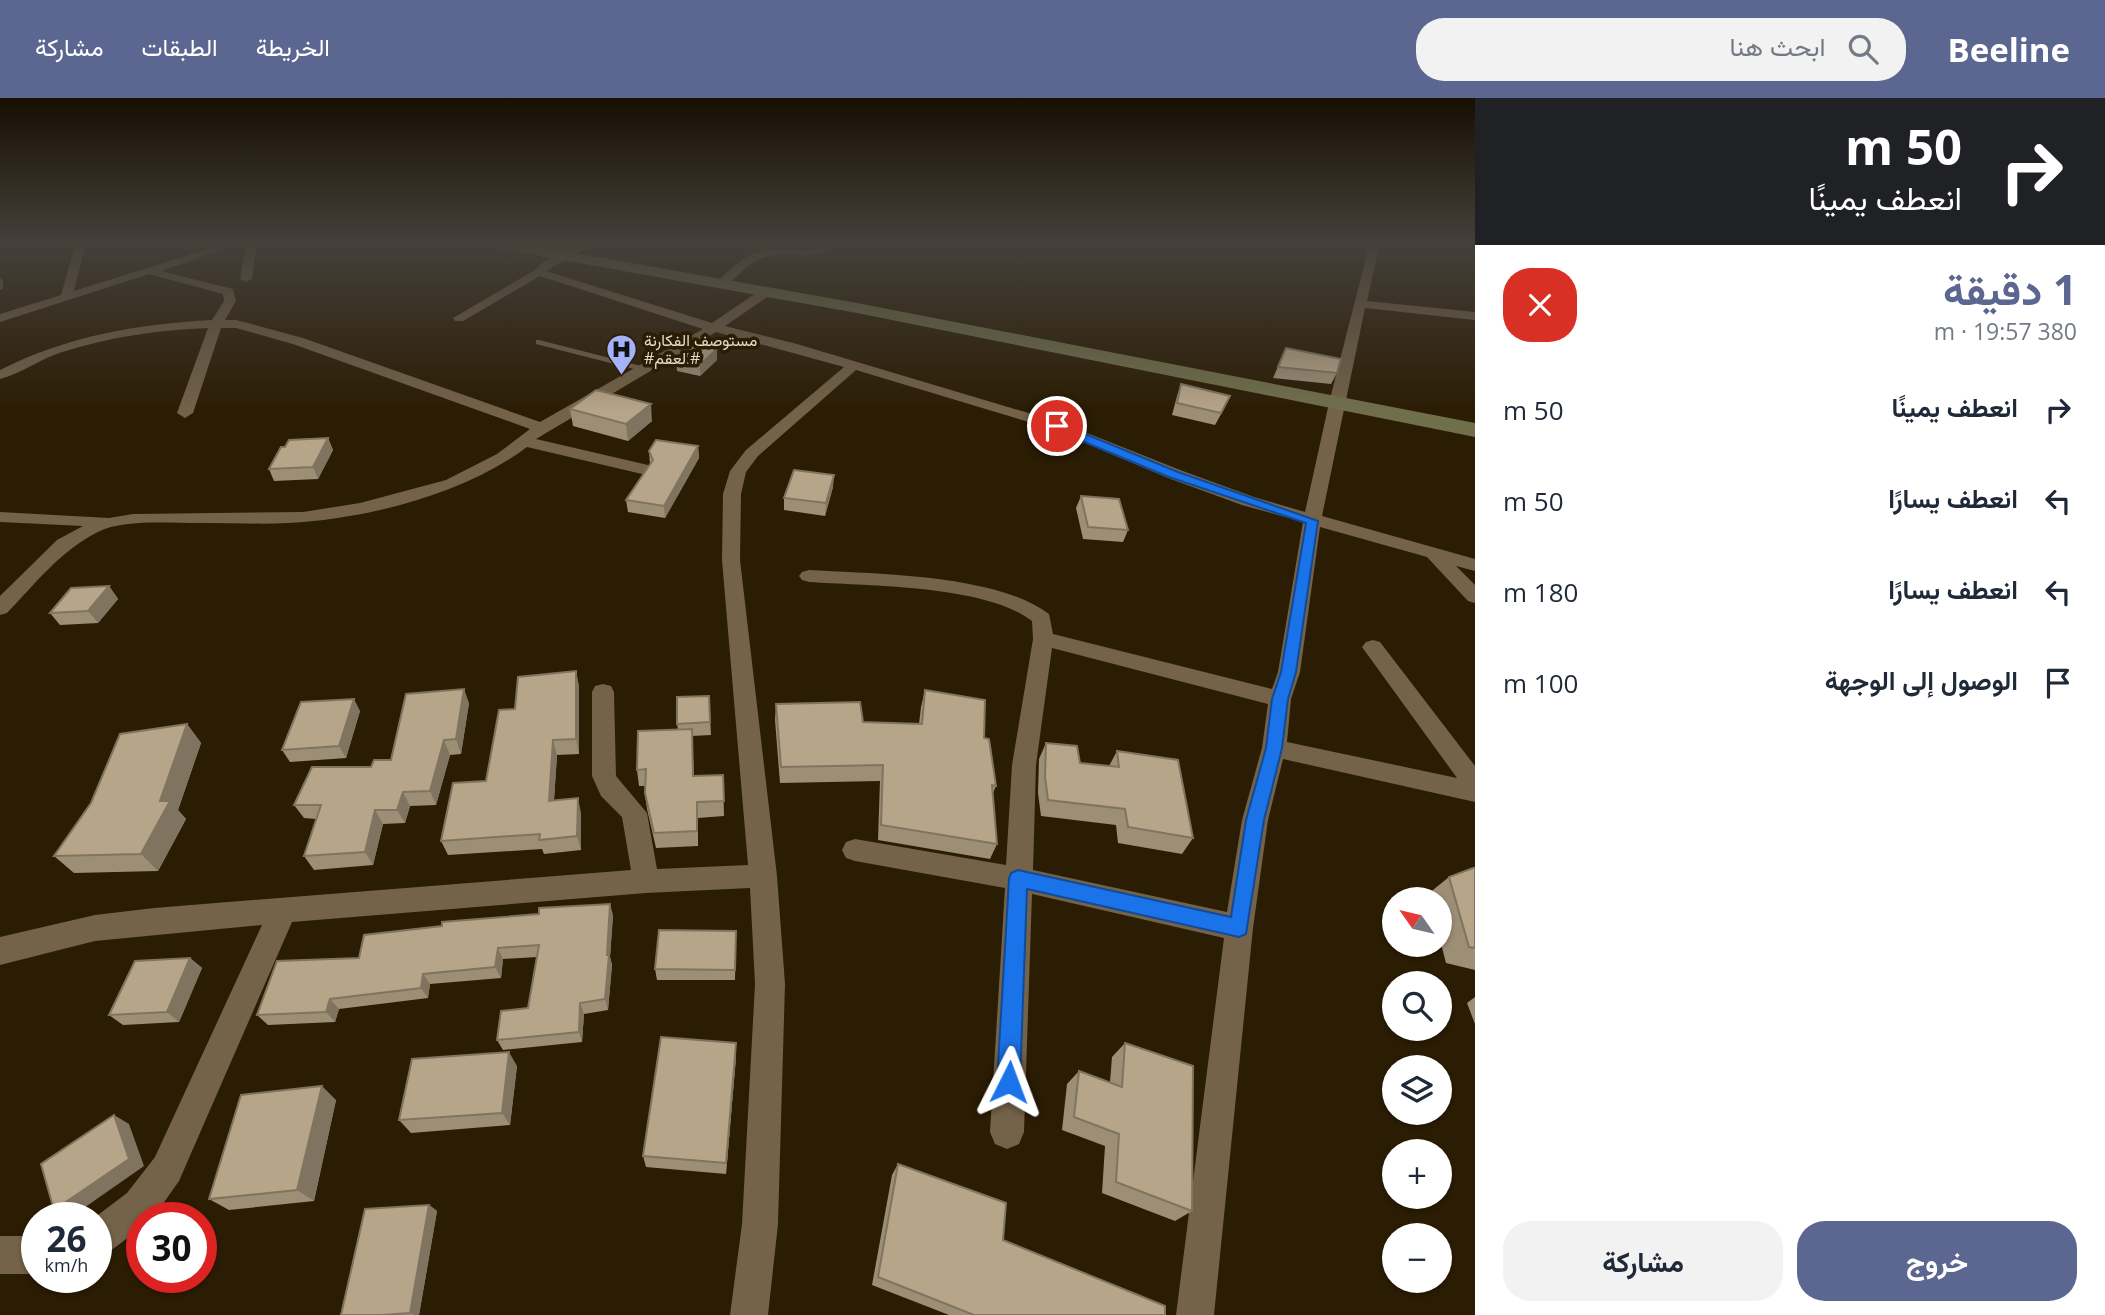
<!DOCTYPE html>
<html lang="ar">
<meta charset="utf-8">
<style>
:root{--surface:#fff;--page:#f2f2f3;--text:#1f2937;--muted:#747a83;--accent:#5b6790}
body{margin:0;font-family:"Open Sans",Vazirmatn,sans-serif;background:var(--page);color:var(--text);direction:rtl;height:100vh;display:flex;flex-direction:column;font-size:26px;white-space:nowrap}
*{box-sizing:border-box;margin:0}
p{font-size:23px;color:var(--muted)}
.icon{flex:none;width:38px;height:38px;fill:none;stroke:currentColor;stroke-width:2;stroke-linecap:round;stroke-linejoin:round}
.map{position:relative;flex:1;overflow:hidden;direction:ltr}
.details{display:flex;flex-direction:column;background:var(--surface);width:630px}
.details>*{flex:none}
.guide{background:#202124;color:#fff;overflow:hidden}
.needle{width:46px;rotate:304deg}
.fabs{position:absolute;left:1382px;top:789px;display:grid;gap:14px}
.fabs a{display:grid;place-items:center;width:70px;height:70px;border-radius:50%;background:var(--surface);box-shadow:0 2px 5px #0004;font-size:35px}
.speed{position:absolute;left:21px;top:1104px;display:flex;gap:14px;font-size:35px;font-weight:700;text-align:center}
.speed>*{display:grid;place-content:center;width:91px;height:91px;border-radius:50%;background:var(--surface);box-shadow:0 2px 5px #0004;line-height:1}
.speed small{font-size:18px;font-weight:400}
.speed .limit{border:10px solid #d22;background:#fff;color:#111}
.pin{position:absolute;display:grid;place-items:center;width:60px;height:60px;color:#fff;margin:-30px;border:4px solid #fff;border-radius:50%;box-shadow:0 2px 7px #0007}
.me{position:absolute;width:77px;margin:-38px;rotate:3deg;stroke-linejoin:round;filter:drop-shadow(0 0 5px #0008)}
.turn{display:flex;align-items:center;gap:24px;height:147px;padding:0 28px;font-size:32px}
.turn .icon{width:91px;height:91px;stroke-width:2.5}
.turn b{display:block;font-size:49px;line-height:60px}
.round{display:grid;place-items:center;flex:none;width:74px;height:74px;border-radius:28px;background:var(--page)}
.overview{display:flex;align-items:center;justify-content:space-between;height:119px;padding:0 28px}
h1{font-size:42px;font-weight:700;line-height:52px;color:var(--accent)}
.action{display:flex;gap:14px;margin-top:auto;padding:14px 28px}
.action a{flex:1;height:80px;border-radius:28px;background:var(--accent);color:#fff;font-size:28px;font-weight:700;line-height:80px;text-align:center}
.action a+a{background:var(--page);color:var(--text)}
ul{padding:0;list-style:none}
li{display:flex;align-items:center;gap:21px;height:91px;padding:0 28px}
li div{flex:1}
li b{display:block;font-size:26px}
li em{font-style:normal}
header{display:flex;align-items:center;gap:42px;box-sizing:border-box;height:98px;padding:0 35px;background:var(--accent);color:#fff}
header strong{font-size:33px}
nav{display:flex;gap:38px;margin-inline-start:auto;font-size:24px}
.search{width:490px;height:63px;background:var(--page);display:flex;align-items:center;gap:18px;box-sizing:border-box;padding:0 24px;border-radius:28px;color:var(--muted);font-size:26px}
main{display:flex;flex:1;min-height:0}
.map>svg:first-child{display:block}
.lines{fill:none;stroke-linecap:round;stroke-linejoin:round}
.lane{fill:#746249;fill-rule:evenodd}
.street{fill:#746249;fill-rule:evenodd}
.secondary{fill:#706f4c;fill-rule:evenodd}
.wall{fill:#9d8e76}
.shaded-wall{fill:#807460}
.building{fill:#b7a589;stroke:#807460;stroke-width:2}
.route{fill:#1a73e8;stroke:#114b97;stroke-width:2}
.labels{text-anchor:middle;stroke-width:7;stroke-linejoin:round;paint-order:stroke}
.far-poi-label{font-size:16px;fill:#e3d9cb;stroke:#2b1c04;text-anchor:start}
</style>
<header>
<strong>Beeline</strong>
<div class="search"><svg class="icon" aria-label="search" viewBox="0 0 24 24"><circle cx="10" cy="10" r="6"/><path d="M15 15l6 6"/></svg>ابحث هنا</div>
<nav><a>الخريطة</a><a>الطبقات</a><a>مشاركة</a></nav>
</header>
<main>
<section class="details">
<div class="guide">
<div class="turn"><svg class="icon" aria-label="right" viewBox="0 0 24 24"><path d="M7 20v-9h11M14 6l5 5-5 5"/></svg><div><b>50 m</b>انعطف يمينًا</div></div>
</div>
<div class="overview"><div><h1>1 دقيقة</h1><p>380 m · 19:57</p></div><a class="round" style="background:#d93025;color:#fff"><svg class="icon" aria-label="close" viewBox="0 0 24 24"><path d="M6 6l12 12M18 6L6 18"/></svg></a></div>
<ul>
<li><svg class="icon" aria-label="right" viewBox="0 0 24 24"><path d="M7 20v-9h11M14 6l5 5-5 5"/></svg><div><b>انعطف يمينًا</b></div><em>50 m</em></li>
<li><svg class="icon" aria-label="left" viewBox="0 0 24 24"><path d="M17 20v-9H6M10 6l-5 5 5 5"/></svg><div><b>انعطف يسارًا</b></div><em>50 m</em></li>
<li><svg class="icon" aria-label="left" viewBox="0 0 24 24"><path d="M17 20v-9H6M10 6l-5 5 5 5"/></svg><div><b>انعطف يسارًا</b></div><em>180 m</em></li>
<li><svg class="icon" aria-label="arrive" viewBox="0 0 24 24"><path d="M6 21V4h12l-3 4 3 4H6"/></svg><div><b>الوصول إلى الوجهة</b></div><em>100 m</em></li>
</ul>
<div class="action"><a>خروج</a><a>مشاركة</a></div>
</section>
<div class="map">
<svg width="1475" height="1217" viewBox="0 0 1475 1217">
<rect width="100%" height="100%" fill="#2b1c04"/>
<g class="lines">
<g class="lane">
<path d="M0,180L3,182V190L0,192Z"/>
<path d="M539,242L645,269L646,271L642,273L536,246V242Z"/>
</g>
<g class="street">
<path d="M76,144H86L74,193L230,144H245L161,173L233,191L236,203L225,222H236L303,240L540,324L703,231L540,178L463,223H455L453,220L535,172C549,156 577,144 597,144L546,173L712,225L762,191H770V197L725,228L797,246L1062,325L1180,372L1254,399L1305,414L1329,305L1370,144H1380L1367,203L1475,214V222L1365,210L1322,418L1475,461V473L1456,468L1475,487V505L1468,503L1427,459L1320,429L1300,574L1291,601L1287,644L1457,680L1362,549L1366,544L1373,542L1380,544L1475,668V704L1283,661L1268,722L1253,830L1214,1217H1176L1224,840L1032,796L1024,1034L1019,1046L1007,1051L995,1046L990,1034L1005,790L855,763L846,760L842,752L846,744L855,741L1006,767L1012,667L1033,541L1032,523C986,487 868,488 809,484L802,482L799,478L802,474L809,472C876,476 996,476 1049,516L1053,536L1272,591L1278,574L1303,424L1242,407L1168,380L1052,331L856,272L758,358L746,374L741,396L740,462L777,778L785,886L778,1126L768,1217H730L742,1126L755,886L750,790L646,795L292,824L179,1083L153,1120H142V1129L109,1154L96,1159V1120H94L127,1095L155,1059L262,827L95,843L0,867V839L95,817L154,810L631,772L622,719L601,698L592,678V594L595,588L603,586L611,588L614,594L616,678L647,715L657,771L748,767L722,462L723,396L730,373L746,352L844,269L716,234L536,341L648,367L650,371L648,375L642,376L527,349C468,394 377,418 303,424C272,427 240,425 208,425C177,426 125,420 98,434C61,452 35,486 7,515L0,517V498L57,442L83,428L0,424V414L109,420L133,416L303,414L360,405L446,382L497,356L530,331L293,246L236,230H221L193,315L185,320L177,315L208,230C158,232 108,239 59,255C39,262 20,276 0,281V272C67,238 138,226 212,222L224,203L223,196L149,176L0,224V216L61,197ZM1052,550L1268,606L1262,650L1242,722L1227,814L1033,772L1036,667Z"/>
<path d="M247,144H257L252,181L246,184L240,181Z"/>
<path d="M826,144H837C817,167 790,151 765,159C750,163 738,178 726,188L716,186C727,173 744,157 761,153C782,148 809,159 826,144Z"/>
<rect x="0" y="1138" width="37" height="38"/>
</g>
<path class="secondary" d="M482,144H514L857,205L1475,325V339L857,215L490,149Z"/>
</g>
<g class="wall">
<path d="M1286,250L1337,275L1331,286L1273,280Z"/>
<path d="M717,251V262L700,278L677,273L676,262Z"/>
<path d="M1181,286L1225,309L1215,327L1172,317L1177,298Z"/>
<path d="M570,311L652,323L628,343L573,328Z"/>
<path d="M328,340L333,352L318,381L274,383L269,371L285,349Z"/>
<path d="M698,348L699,360L665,420L628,414L626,402L650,366L649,353Z"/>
<path d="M833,389L825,418L784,412V400Z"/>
<path d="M1081,398L1128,432L1123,444L1083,441L1076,410Z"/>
<path d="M109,488L118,501L98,525L60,527L50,515Z"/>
<path d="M576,573L579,589V656L557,657L554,702L581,715V752L544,756L542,751L448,757L441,743L486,683Z"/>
<path d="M925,592L984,640L996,688L993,695L997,746L990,761L878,742L880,683L780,685L775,622L776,606L863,624L919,626L921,609Z"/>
<path d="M709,598L711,637L692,638L694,678L723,677L724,718L698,720V748L656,750L647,711L645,695V688H639L637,672L678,632L677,626Z"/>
<path d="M469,605L461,656L450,657L436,707L410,708L405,725L383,726L373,767L314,772L304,758L316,721L304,720L294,707L371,669L391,662Z"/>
<path d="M360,613L346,660L290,664L282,652Z"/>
<path d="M187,626L201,645L178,712L186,721L158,773L74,775L54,758Z"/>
<path d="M1046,645L1080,665L1109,668L1117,653L1193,740L1182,756L1118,745L1116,727L1041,718L1038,695L1039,661Z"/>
<path d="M1475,770V872L1446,865L1440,842V802H1430L1428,796L1449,779Z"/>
<path d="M613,817L610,859L612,867L608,912L584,916L582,944L503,952L497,942L528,910L537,859L503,861L501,880L430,886L428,900L339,911L335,924L268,927L257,917L359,860Z"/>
<path d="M736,833L735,882H657L655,871Z"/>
<path d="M190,860L202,870L179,924L123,927L109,917Z"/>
<path d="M1475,899V926L1467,905Z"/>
<path d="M1125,945L1192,1113L1175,1123L1102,1095L1105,1048L1062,1032L1067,986L1079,973L1110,984L1112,959Z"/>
<path d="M736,959L726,1076L646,1069L643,1058Z"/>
<path d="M517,968L510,1027L411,1035L399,1022Z"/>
<path d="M336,1002L314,1103L229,1112L209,1101Z"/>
<path d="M898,1066L1003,1142L1165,1217H949L872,1187L892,1077Z"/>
<path d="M429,1107L437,1113L419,1217H341Z"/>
</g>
<g class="shaded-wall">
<path d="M717,251V262L700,278V267Z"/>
<path d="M651,306L652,323L628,343L626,326Z"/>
<path d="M328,340L333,352L318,381L313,369Z"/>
<path d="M698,348L699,360L665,420L664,408Z"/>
<path d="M834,377L833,389L825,418L826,405Z"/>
<path d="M109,488L118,501L98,525L88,513Z"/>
<path d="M576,573L579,589V656L576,641Z"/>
<path d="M464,591L469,605L461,656L456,641Z"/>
<path d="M354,601L360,613L346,660L339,648Z"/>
<path d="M187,626L201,645L178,712L186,721L158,773L141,756Z"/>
<path d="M444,642L450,657L436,707L430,693Z"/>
<path d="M553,642L557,657L553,717L549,703Z"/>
<path d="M403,694L410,708L405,725L397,712Z"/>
<path d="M578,700L581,715V752L577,738Z"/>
<path d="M375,712L383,726L373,767L365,754Z"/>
<path d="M610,806L613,817L610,859L612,867L608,912L605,901Z"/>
<path d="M498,850L503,861L501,880L495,869Z"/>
<path d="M190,860L202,870L179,924L167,914Z"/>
<path d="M423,876L430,886L428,900L421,890Z"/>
<path d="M330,901L339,911L335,924L326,914Z"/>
<path d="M580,905L584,916L582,944L579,934Z"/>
<path d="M736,945V959L726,1076V1065Z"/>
<path d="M509,954L517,968L510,1027L502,1015Z"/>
<path d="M322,988L336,1002L314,1103L297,1092Z"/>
<path d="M114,1017L129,1026L144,1068L71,1119L54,1112Z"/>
<path d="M429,1107L437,1113L419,1217H414L410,1215Z"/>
</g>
<g class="building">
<path d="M694,246L717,251L700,267L676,262Z"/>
<path d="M1286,250L1341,261L1337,275L1278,269Z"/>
<path d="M1181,286L1230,298L1221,315L1177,305Z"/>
<path d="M596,292L651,306L626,326L570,311Z"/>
<path d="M328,340L313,369L269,371L281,349H285L289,342Z"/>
<path d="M656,342L698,348L664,408L626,402L653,362L649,353Z"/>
<path d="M794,372L834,377L826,405L784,400Z"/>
<path d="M1081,398L1119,401L1128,432L1088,429Z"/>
<path d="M109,488L88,513L50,515L71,490Z"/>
<path d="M576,573V641L553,642L549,703L578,700L577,738L539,742L540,736L441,743L453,685L486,683L499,612L515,611L518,579Z"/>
<path d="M464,591L456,641L444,642L430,693L403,694L397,712H375L365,754L304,758L321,707H294L312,669H371L374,662H391L406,596Z"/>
<path d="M925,592L985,602L984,640L989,641L996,688L992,687L997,746L881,727L883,667L781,669L776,606L860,604L863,624L922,626Z"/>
<path d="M709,598L710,624L677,626V599Z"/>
<path d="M354,601L339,648L282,652L301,604Z"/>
<path d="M187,626L160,703H170L141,756L54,758L91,705L120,636Z"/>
<path d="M692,631L693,678L723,677L724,703L697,704V733L654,735L645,695L646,671L637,672L638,633Z"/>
<path d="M1046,645L1077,648L1080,665L1119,669L1117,653L1178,662L1193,740L1128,729L1125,711L1048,702L1045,679Z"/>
<path d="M1473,770H1475V850L1469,849L1449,779Z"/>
<path d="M610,806L607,857H609L605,901L580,905L579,934L497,942L501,913L528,910L539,847L498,850L495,869L423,876L421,890L330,901L326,914L257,917L277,863L359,860L364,837L442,828V824L539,816V810Z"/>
<path d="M659,832L736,833L735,872L655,871Z"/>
<path d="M190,860L167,914L109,917L135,863Z"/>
<path d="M661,939L736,945L726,1065L643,1058Z"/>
<path d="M1125,945L1193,968L1192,1113L1116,1084L1119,1036L1074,1019L1079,973L1122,989Z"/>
<path d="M509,954L502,1015L399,1022L412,961Z"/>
<path d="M322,988L297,1092L209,1101L241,997Z"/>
<path d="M114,1017L129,1061L54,1112L41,1066Z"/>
<path d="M898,1066L1006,1105L1003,1142L1165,1208V1217H974L878,1179Z"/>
<path d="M429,1107L410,1215L381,1217H341L365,1111Z"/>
</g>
<linearGradient id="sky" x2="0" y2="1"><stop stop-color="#180f02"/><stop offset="0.46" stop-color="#44403a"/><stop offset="1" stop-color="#44403a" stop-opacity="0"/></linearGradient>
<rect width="1475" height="314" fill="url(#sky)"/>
<path class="route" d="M1053,326H1061L1178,374L1318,423L1296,574L1288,601L1282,650L1264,722L1246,836L1239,839L1027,791L1020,984L1017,992L1009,995L1001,992L997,984L1009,781L1011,775L1018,772L1231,819L1246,722L1266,650L1272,601L1281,574L1306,425L1169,379L1053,331Z"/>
<defs>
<symbol id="hospital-pin" viewBox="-11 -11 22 30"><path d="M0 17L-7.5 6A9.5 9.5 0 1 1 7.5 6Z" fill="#a4b2fc" stroke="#2b1c04"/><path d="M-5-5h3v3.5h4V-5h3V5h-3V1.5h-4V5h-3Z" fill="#111"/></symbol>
</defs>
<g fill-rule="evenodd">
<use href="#hospital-pin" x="604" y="234" width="35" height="47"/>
</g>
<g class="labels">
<g class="far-poi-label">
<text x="644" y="248">مستوصف الفكارنة<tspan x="644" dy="18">#العقم#</tspan></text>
</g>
</g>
</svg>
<div class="fabs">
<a><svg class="needle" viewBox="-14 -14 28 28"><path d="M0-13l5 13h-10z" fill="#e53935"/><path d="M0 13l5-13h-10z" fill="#747a83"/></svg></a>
<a><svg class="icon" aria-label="search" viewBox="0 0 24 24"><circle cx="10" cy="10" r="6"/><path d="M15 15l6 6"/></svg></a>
<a><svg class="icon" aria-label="layers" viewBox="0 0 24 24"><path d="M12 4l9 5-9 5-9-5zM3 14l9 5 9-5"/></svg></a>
<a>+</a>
<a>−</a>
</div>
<div class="speed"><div>26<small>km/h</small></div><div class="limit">30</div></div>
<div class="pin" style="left:1057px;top:328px;background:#d93025"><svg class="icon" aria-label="arrive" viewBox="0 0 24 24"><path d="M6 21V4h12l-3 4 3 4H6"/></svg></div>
<svg class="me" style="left:1009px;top:984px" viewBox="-20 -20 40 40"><path d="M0-17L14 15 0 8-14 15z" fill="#1a73e8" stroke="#fff" stroke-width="4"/></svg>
</div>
</main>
